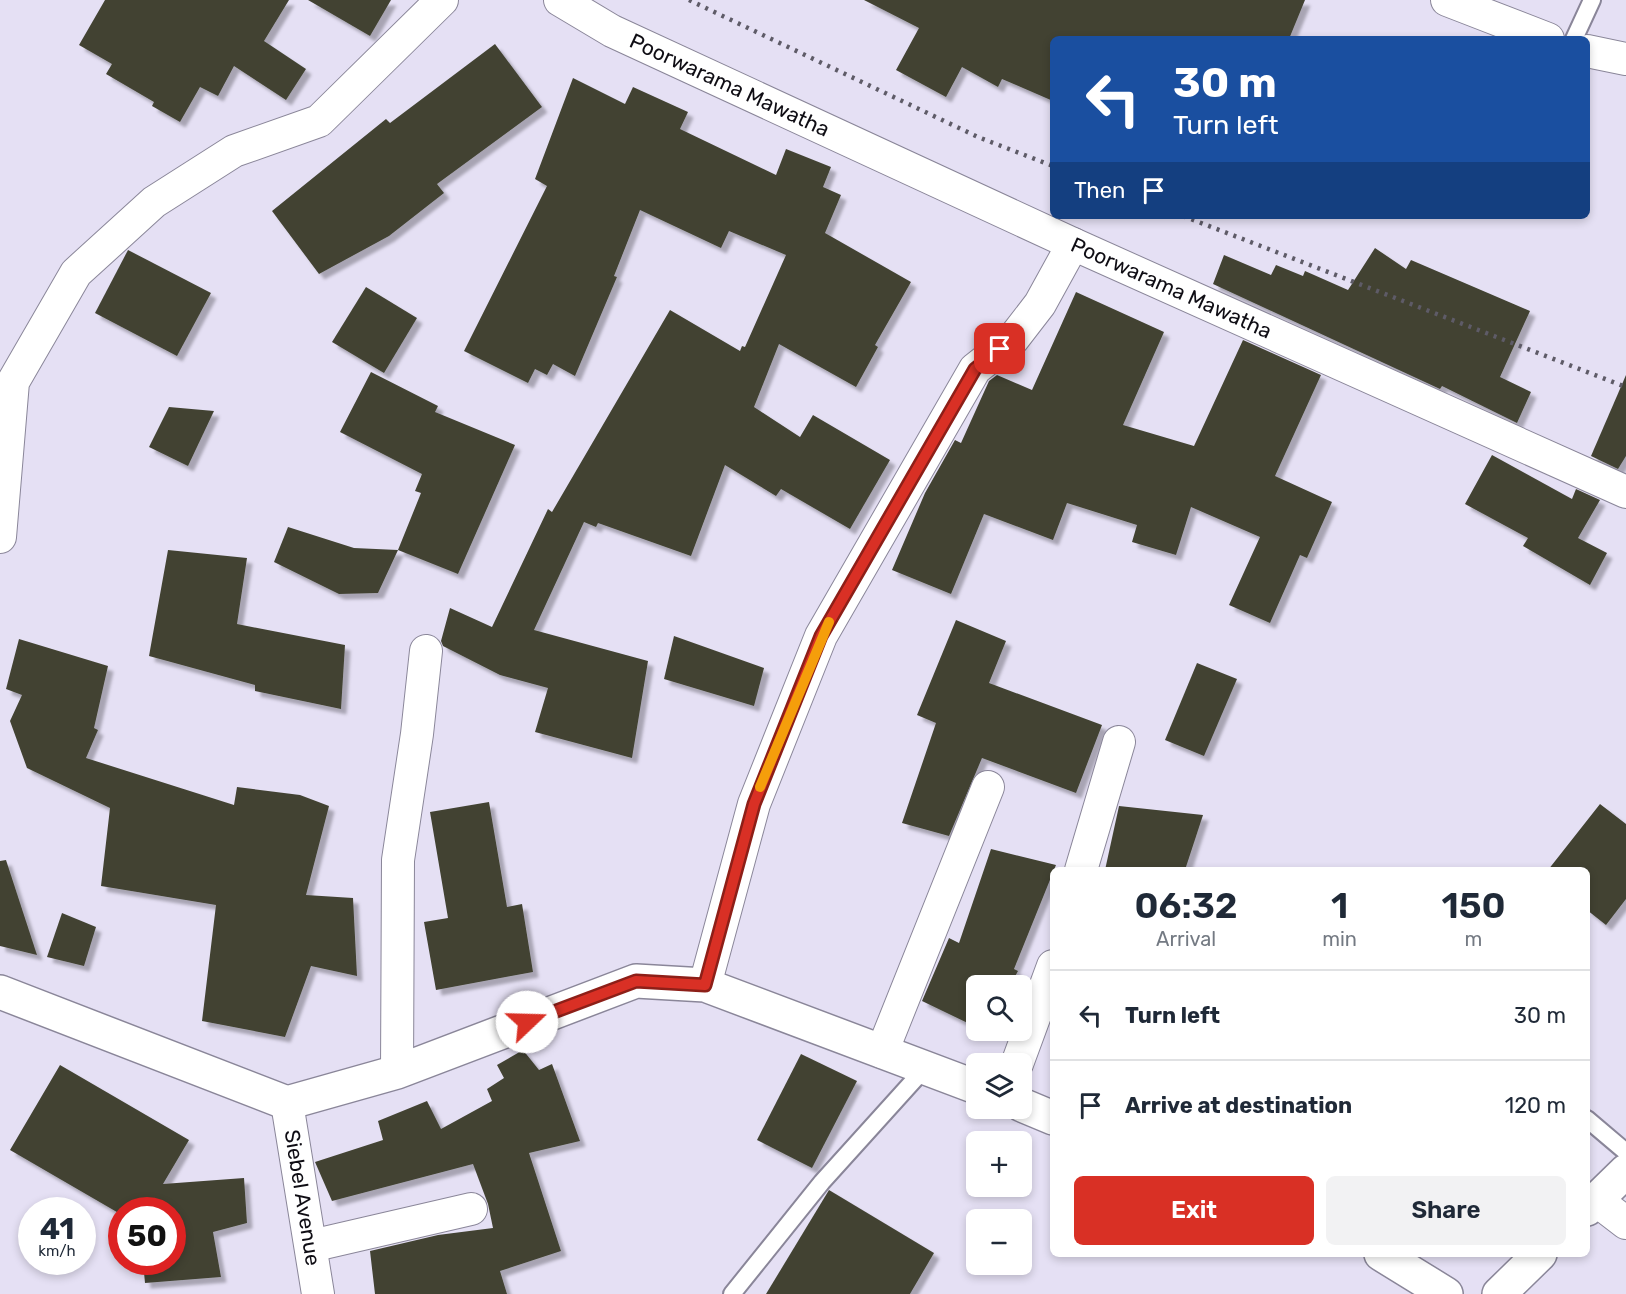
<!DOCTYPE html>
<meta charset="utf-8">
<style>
:root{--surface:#fff;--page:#f2f2f3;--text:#1f2937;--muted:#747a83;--line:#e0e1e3;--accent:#d93025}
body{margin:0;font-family:Rubik,sans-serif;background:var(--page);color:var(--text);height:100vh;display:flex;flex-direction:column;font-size:22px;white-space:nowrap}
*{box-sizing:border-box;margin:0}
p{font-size:20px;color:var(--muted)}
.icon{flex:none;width:33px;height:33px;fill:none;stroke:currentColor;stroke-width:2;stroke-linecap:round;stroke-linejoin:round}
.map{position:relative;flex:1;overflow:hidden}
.sheet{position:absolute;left:1050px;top:867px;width:540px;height:390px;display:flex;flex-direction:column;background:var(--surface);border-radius:9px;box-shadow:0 3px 9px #0003}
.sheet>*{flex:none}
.guide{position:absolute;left:1050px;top:36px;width:540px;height:183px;border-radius:9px;box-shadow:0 3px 9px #0003;background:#1a4fa0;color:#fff;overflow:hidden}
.controls{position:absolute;left:966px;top:975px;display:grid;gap:12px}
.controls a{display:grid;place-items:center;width:66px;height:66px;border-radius:9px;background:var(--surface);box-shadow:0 3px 9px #0003;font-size:30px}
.speed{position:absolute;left:18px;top:1197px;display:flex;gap:12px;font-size:30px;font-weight:700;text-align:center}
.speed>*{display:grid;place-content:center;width:78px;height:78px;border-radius:50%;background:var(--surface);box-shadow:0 3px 9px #0003;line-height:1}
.speed small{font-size:15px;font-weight:400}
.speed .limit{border:9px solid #d22;background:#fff;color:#111}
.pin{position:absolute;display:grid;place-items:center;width:51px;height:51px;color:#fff;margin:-26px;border-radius:12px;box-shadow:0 3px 9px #0006}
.me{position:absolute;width:66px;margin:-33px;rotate:69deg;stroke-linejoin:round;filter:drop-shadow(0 0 4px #0008)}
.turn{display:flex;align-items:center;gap:21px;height:126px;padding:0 24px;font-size:27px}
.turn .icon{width:78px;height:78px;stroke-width:2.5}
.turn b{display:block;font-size:42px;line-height:51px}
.then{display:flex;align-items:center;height:57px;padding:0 24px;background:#0003;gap:12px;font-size:22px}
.eta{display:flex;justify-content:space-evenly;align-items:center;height:102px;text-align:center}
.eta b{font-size:36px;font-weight:600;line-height:42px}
.cta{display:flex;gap:12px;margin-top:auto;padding:12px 24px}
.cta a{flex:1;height:69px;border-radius:9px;background:var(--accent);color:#fff;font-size:24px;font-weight:600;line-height:69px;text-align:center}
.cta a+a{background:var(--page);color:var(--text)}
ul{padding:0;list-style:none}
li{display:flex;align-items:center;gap:18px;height:90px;padding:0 24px;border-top:2px solid var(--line)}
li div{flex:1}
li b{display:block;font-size:22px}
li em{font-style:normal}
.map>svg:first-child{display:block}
.building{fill:#424333;filter:url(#shadow)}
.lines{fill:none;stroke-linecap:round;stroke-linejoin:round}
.lane-casing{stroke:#8a8699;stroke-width:20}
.street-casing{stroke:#8a8699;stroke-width:34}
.secondary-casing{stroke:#8a8699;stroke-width:36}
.lane{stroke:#fff;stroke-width:16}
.street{stroke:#fff;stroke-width:32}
.secondary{stroke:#fff;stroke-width:33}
.rail{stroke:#5e5b67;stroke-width:4.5;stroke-dasharray:3 6;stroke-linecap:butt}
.route-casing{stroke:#8d1f18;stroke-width:15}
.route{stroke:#d93025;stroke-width:10}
.slow{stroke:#f59e0b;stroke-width:10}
.labels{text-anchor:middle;stroke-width:6;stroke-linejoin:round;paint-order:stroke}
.street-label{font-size:21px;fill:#0f0d14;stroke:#e5e0f4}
</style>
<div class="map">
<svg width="1626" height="1294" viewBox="0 0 1626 1294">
<defs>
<filter id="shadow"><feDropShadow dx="5.5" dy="5.5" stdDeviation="1.5" flood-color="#0004"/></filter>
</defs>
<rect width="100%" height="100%" fill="#e5e0f4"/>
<g class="building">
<path d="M105,0H289L264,41L306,69L286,100L234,66L218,96L200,87L180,122L152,106L154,102L106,74L112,64L79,45Z"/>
<path d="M308,0H391L370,36Z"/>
<path d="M864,0H1305L1289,39H1053V101L1002,79L998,87L962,67L946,97L896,70L919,28Z"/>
<path d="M495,44L542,107L437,184L444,193L389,236L319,274L272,211L386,119L390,123Z"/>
<path d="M573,78L625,104L633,87L688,112L680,129L776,175L786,149L831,167L823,187L841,195L825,233L911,282L875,345L878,347L856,387L779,344L754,407L800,437L813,415L890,460L850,529L781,489L776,496L725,465L691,556L598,523L596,527L584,522L534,630L648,661L632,758L535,732L548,688L500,675L443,646L441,641L450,608L492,627L548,509L552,512L670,310L740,351L742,346L745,347L786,255L729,231L721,248L640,210L614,276L617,277L575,376L553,364L547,375L535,369L528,383L464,351L547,186L535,179Z"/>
<path d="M1375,248L1406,269L1411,260L1530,311L1500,377L1531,392L1517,423L1442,386L1440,389L1213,284L1224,255L1271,275L1276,265L1303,276L1305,271L1348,290Z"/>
<path d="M128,250L211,293L177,356L95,313Z"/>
<path d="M366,287L417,318L384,373L332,342Z"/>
<path d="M1076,292L1164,332L1123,425L1194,446L1243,340L1321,375L1275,476L1332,502L1307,558L1300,555L1270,623L1229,605L1260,537L1191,507L1176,555L1132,542L1137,525L1067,503L1053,540L984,514L951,594L892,570L925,493L955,440L961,443L989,381L997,375L1032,390Z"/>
<path d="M371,372L438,406L435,412L515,445L458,574L398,550L421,493L415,491L422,474L340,432Z"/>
<path d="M1626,375V456L1618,469L1591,456Z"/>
<path d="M169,407L214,411L188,466L149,447Z"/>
<path d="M1492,455L1572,499L1576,489L1600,500L1578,538L1607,553L1590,585L1523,546L1528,538L1465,504Z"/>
<path d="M288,527L354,548L398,550L378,593L339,594L274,562Z"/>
<path d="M168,550L247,558L237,624L345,645L341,709L255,691V685L149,656Z"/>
<path d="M956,620L1006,641L989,683L1102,725L1076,793L982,758L949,836L902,823L936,723L917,715Z"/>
<path d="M674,636L764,668L754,706L664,679Z"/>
<path d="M19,639L108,666L94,728L98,730L86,758L234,805L237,787L300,795L329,806L306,895L353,898L357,976L311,966L285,1037L202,1021L216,905L101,886L110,808L27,768L10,721L22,695L6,689Z"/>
<path d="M1197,663L1237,679L1204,756L1165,740Z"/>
<path d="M489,802L507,907L522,904L533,972L436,990L424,922L448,918L430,812Z"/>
<path d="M1600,804L1626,824V899L1606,925L1587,910V870H1548Z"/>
<path d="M1119,806L1203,815L1185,870H1105Z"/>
<path d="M991,849L1056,865L1014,969L1018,971L1010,986H976V1027L922,1001L949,938L959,943Z"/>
<path d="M6,860L37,955L0,946V861Z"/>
<path d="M62,913L96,927L84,966L47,957Z"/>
<path d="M523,1050L539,1070L552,1064L580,1141L529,1153L561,1251L500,1271L507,1294H375L370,1251L438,1235L493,1228L488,1204L473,1164L332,1201L315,1162L383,1140L378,1121L427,1101L441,1129L492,1101L487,1089L504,1078L497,1065Z"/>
<path d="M801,1054L857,1081L812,1168L757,1140Z"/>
<path d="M60,1065L189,1140L163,1184L244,1178L247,1223L213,1232L221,1277L145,1283L143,1262H172V1210H122V1215L10,1150Z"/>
<path d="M829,1190L934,1253L910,1294H766Z"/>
</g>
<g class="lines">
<defs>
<g id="lane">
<path d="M1574,39L1592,0"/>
<path d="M1587,1119L1626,1152"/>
<path d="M732,1294L822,1182L925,1068"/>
</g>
<g id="street">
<path id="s1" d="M560,0L612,31L1073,244L1626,492"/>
<path d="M1447,0L1548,39"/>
<path d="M1587,51L1626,59"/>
<path d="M0,537L13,382L76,273L154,202L234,151L319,121L442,0"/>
<path d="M1081,870L1119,742"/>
<path d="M705,985L754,804L821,636L975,369L1013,339L1040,304L1073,244"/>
<path d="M882,1052L988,787"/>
<path d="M1017,1064L1053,966"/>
<path d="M397,1072L398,860L417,734L426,651"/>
<path id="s2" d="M287,1103L318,1294"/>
<path d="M1596,1200L1626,1223"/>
<path d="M311,1246L471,1209"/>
</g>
<g id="secondary">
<path d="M0,992L287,1103L397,1072L636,981L705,985L976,1087"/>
<path d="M1022,1105L1053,1118"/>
<path d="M1587,1209L1626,1171"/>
<path d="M1381,1254L1446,1294"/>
<path d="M1499,1294L1540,1254"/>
</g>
</defs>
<use href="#lane" class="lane-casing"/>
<use href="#street" class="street-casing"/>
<use href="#secondary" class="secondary-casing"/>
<use href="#lane" class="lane"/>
<use href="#street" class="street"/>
<use href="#secondary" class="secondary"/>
<g class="rail">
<path d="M689,0L978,137L1053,166"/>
<path d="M1183,216L1626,387"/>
</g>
</g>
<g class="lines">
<defs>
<path id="route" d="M527,1022L636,981L705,985L754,804L821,636L975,369L1000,349"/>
</defs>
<use href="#route" class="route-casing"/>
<use href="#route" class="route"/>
<path class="slow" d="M760,787L829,622"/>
</g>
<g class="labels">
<g class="street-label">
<text dy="7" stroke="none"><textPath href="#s1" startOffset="190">Poorwarama Mawatha</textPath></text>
<text dy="7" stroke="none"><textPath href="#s1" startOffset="676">Poorwarama Mawatha</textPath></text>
<text dy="7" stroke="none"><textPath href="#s2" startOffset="96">Siebel Avenue</textPath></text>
</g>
</g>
</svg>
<div class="controls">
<a><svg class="icon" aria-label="search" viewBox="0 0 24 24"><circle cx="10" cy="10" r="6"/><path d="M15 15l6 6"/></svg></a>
<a><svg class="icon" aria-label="layers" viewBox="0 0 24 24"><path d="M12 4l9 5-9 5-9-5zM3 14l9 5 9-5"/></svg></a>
<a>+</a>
<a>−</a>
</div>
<div class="speed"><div>41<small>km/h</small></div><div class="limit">50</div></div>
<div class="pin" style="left:1000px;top:349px;background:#d93025"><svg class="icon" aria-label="arrive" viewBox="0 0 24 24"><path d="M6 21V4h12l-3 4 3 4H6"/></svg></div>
<svg class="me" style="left:527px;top:1022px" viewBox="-20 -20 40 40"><circle r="19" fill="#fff"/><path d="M0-13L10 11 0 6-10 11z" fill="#d93025"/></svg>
<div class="guide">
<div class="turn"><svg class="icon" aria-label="left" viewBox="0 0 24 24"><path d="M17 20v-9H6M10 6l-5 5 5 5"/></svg><div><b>30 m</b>Turn left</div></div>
<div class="then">Then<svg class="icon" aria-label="arrive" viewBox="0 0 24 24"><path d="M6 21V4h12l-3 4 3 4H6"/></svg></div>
</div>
<section class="sheet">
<div class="eta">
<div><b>06:32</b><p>Arrival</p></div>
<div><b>1</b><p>min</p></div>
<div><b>150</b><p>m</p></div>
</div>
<ul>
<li><svg class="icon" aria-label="left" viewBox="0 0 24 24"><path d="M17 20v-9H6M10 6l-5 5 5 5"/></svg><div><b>Turn left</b></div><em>30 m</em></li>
<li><svg class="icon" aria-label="arrive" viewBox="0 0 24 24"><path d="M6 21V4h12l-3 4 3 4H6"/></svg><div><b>Arrive at destination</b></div><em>120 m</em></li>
</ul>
<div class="cta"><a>Exit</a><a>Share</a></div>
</section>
</div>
